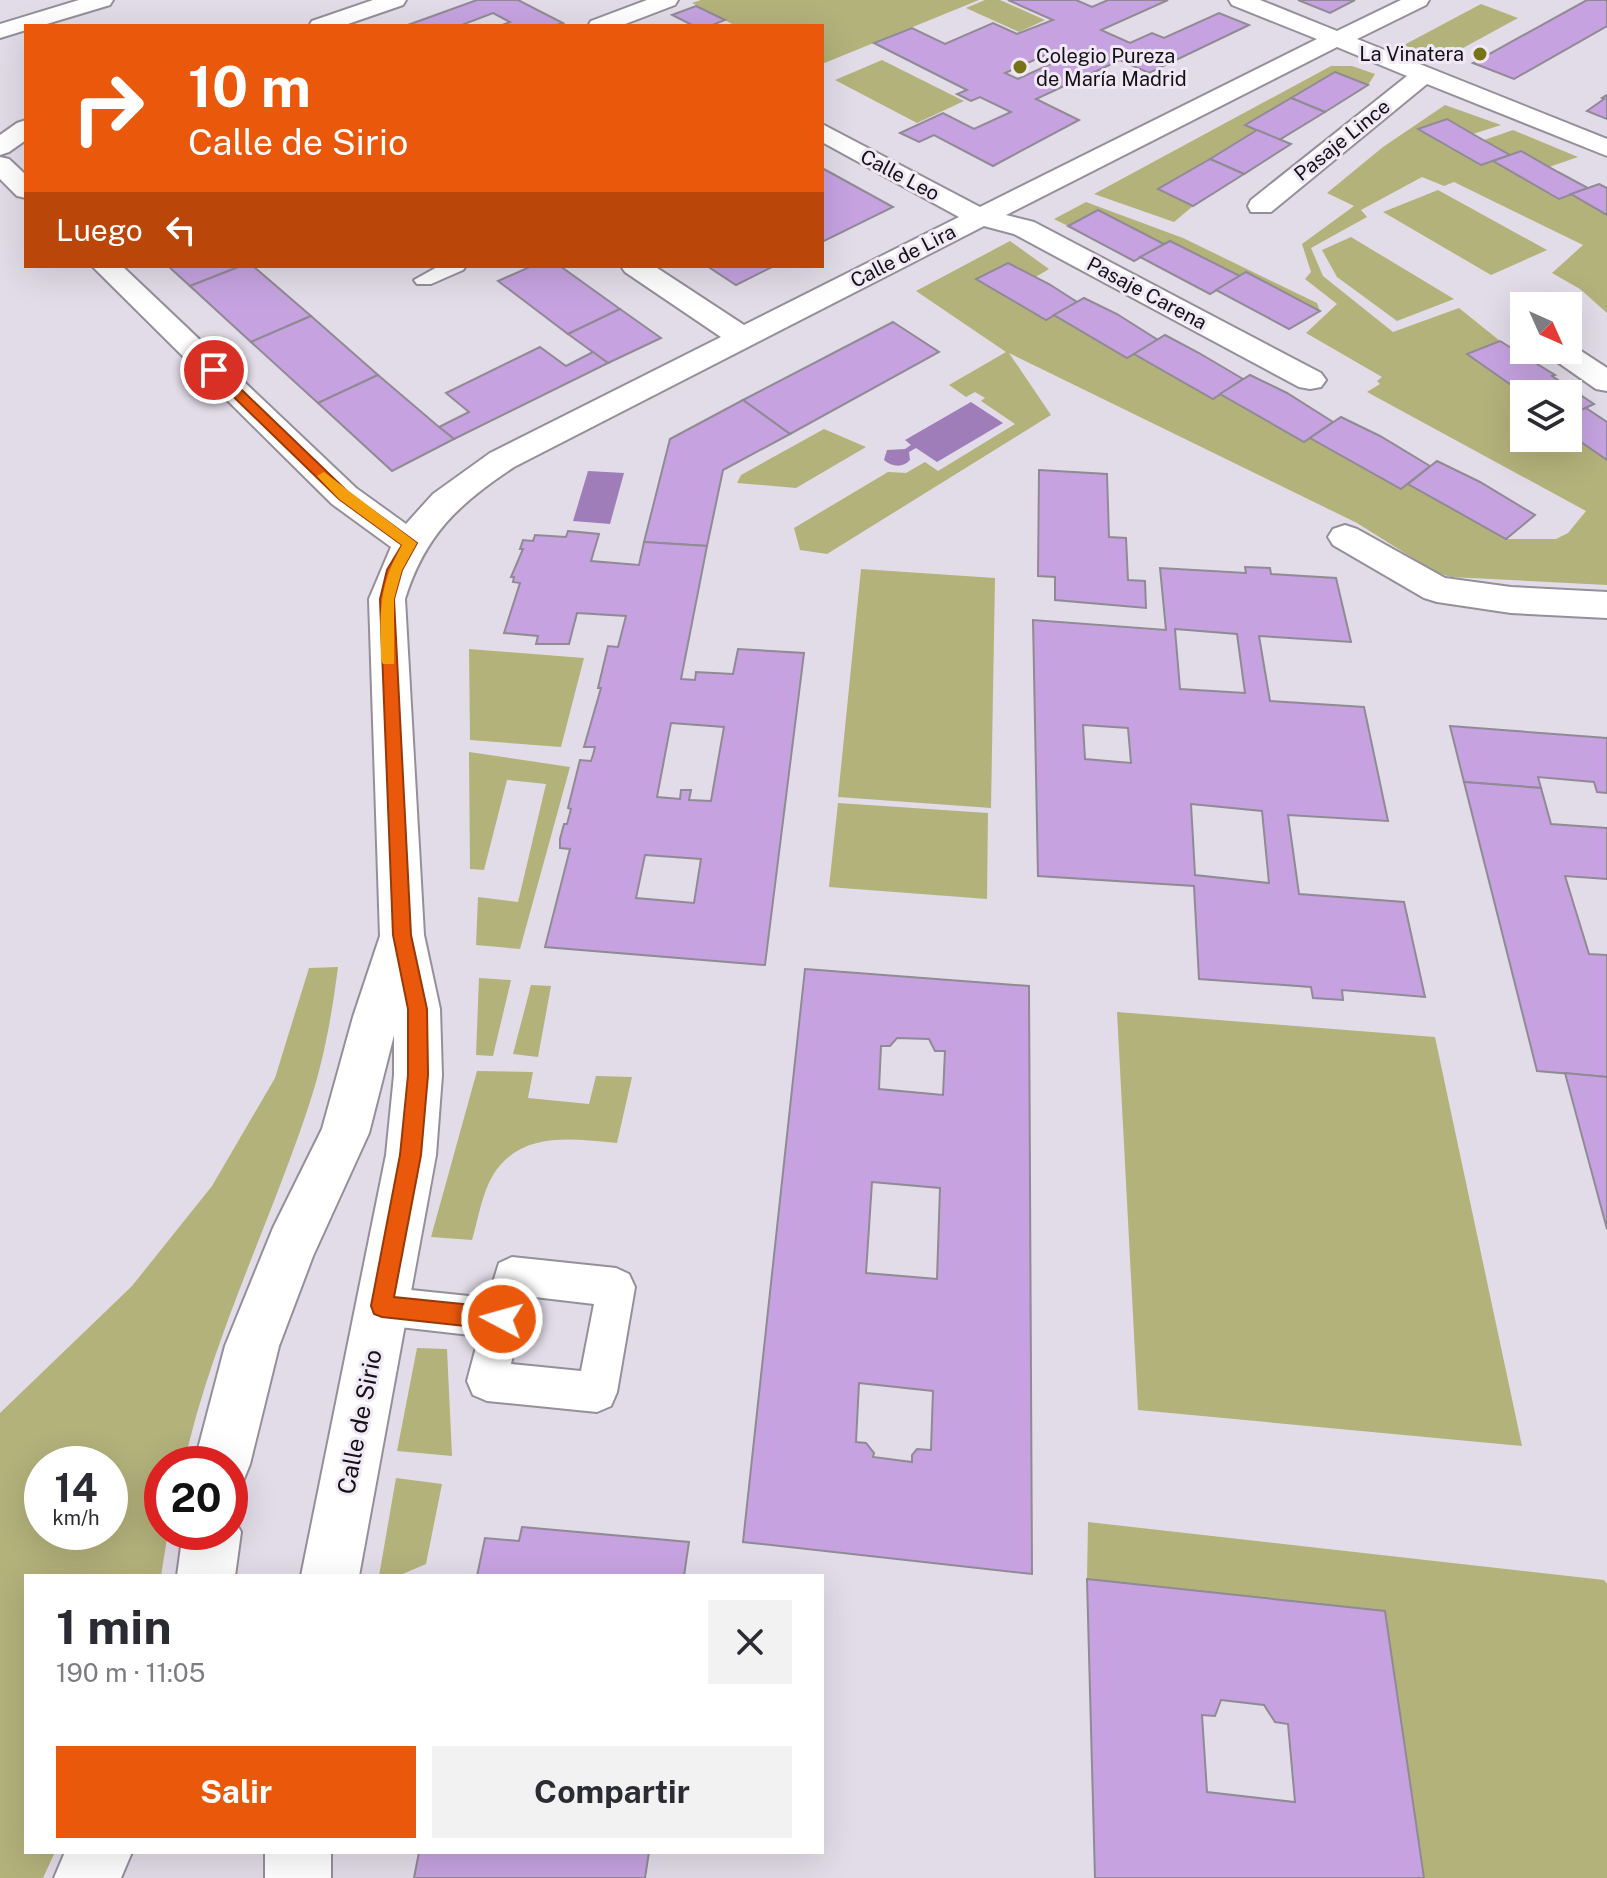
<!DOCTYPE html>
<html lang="es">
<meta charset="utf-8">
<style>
:root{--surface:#fff;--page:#f2f2f3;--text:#2b2b33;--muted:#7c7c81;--accent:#ea580c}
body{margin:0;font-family:"Public Sans",sans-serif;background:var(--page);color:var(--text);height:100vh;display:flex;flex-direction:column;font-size:30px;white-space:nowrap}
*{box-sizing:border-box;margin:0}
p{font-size:26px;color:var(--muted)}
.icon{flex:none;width:44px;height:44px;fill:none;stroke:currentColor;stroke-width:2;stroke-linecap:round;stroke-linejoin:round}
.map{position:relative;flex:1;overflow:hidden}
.drawer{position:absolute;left:24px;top:1574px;width:800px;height:280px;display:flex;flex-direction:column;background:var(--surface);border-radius:0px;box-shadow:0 8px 32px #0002}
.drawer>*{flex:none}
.banner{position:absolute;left:24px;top:24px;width:800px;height:244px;border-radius:0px;box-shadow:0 8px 32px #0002;background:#ea580c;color:#fff;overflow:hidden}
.needle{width:52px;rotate:135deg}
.buttons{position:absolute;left:1510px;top:292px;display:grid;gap:16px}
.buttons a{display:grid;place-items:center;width:72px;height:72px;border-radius:0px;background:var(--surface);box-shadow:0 8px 32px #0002;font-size:40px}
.speed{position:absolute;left:24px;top:1446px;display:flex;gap:16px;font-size:40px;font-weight:700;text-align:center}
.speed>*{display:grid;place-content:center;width:104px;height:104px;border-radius:50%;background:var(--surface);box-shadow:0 8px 32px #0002;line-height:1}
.speed small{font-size:20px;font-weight:400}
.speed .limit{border:12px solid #d22;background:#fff;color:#111}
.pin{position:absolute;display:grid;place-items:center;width:68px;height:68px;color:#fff;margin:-34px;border:4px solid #fff;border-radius:50%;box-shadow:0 2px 8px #0007}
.me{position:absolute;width:88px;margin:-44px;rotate:276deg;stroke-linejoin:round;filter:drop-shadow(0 0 6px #0008)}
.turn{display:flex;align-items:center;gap:28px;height:168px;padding:0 32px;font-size:36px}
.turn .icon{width:104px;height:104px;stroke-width:2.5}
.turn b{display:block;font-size:56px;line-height:68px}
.then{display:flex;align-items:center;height:76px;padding:0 32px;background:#0003;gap:16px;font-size:30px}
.round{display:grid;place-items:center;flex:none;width:84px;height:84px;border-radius:0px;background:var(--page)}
.overview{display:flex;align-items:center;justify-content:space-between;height:136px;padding:0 32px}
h1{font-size:48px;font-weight:700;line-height:60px}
.button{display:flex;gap:16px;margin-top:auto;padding:16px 32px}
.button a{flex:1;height:92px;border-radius:0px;background:var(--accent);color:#fff;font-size:32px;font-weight:700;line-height:92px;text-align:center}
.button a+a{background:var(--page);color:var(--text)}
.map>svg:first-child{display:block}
.green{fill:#b3b27b;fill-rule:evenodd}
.water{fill:#9f7db8}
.building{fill:#c6a3e0;stroke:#908a95;stroke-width:2;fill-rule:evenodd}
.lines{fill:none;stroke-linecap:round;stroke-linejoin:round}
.service-casing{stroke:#958f9a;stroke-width:4}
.minor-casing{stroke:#958f9a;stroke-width:4}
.motorway-casing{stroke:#958f9a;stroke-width:4}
.service{fill:#fff;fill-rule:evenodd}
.minor{fill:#fff;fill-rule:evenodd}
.motorway{fill:#fff;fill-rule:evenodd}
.route{fill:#ea580c;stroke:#983908;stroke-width:2}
.slow{fill:#f59e0b}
.poi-dot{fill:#777418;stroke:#f0e9f5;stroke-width:3}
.labels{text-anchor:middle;stroke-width:6;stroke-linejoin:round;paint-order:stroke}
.far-poi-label{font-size:20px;fill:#131115;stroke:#f0e9f5;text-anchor:end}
.far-street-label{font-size:20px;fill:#131115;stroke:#f0e9f5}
.street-label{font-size:24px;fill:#131115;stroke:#f0e9f5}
</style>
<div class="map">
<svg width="1607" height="1878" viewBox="0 0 1607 1878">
<rect width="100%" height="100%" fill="#e2dce8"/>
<g class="green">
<path d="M701,0H979L822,64V26H736L692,3Z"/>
<path d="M985,0H1000L1045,20L1019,32L966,8Z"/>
<path d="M1481,4L1518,18L1441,60L1404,45Z"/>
<path d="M882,60L964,101L917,123L835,80Z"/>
<path d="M1331,66H1352L1375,74L1368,85L1335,72L1246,125L1257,130L1159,189L1193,206L1174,222L1094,194Z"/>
<path d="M1445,105L1501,125L1473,134L1447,119L1419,129L1493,161L1559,198L1571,194L1607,215V313L1580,289L1552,273L1583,245L1454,182L1444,186L1422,177L1361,210L1367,217L1311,248L1323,276L1393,332L1459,308L1500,341L1468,355L1524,394V438H1568V433L1607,460V585L1451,577L1435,572L1357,523L1009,353L1051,415L827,554L800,550L794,528L888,472L906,473L925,462L938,471L1015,424L981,401L985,398L975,392L966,397L949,385L1006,352L916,291L1010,241L1049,269L1034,278L1007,263L977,280L1046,320L1054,315L1127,357L1134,354L1212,398L1220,394L1310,438L1401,489L1408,484L1506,539H1556L1568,533L1586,511L1367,392L1380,384L1377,381L1382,377L1306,333L1337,304L1305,279L1311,272L1302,244L1354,206L1327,193L1383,147Z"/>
<path d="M1513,130L1578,157L1549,167L1521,151L1510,155L1484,140Z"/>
<path d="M1438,190L1547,250L1491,275L1383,212Z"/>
<path d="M1086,202L1183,238L1317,303L1320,311L1246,272L1240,276L1170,241L1164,244L1098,210L1068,226L1054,219Z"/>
<path d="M1351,237L1454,299L1397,321L1337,277L1322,250Z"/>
<path d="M824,429L866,447L796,488L737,483L741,475Z"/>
<path d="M861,569L995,578L991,808L838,797Z"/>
<path d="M469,649L584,658L561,747L470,740Z"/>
<path d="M469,752L570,767L520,949L476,945L478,897L518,902L546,784L507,780L484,870L470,869Z"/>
<path d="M838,803L988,813L987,899L829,887Z"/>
<path d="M338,967C332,1014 324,1060 309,1105C269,1226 212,1339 184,1464H162V1532H168L161,1576H26V1852H55L43,1878H0V1413L132,1286L212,1186L275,1078L309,968ZM42,1464H110V1532H42Z"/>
<path d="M479,978L511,980L493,1056L476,1055Z"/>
<path d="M531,985L551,986L538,1057L513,1054Z"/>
<path d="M1117,1012L1435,1037L1522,1446L1138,1410Z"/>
<path d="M477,1071L533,1072L528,1098L589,1104L596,1076L632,1077L617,1143C572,1139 521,1130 493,1175C482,1193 478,1220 472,1240L431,1237Z"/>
<path d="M417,1348L447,1349L452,1456L397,1451Z"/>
<path d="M396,1478L442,1484L426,1564L398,1576H379Z"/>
<path d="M1088,1522L1604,1580L1607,1584V1878H1423L1385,1611L1087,1579Z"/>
</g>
<g class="water">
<path d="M971,402L1003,423L937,462L916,448L909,452L910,460C903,468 892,467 884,460L887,450L905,449L911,445L905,440Z"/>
<path d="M588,471L624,473L610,524L573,521Z"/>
</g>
<g class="building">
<path d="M477,0H518L563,23L554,26H500L510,22L493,13L459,26H405Z"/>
<path d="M1008,0H1076L1092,7L1108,0H1168L1101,30L1130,43L1152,33L1164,38L1219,13L1249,25L1149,73L1120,60L1036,99L1079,120L993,166L934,135L919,142L900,133L943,113L974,129L1011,112L980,97L971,101L957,94L967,90L874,43L912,28L945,44L993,23L1017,34L1053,20ZM1054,51L1066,57L1018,79L1005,73Z"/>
<path d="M1298,0H1355L1330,13Z"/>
<path d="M1587,0H1607V26L1514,79L1473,63Z"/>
<path d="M696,6L725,20L710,26H694L672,15Z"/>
<path d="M1335,72L1368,85L1325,112L1291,98Z"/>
<path d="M1607,95V119L1587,111L1604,99L1602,98Z"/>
<path d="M1291,98L1325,112L1279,140L1245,125Z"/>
<path d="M1447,119L1478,137L1510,155L1481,165L1418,129Z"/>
<path d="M1257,130L1291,144L1244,174L1210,159Z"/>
<path d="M1521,151L1558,172L1588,188L1559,199L1493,161Z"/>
<path d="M1210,159L1244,174L1193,206L1158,189Z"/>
<path d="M822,168L893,207L822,242Z"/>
<path d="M1599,184L1607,188V215L1571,194Z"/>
<path d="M1098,210L1164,244L1134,261L1068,226Z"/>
<path d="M1170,241L1240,276L1210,294L1140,257Z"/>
<path d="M1008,263L1049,284L1077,302L1046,320L976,279Z"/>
<path d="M168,266H241L190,286Z"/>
<path d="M241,266H253L311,316L251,342L190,286Z"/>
<path d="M532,266H560L620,309L568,334L498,281Z"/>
<path d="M707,266H774L736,285Z"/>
<path d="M1246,272L1320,311L1289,329L1216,290Z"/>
<path d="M1084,298L1117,314L1158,340L1127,358L1054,315Z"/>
<path d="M620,309L661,338L608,363L568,334Z"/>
<path d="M311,316L378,375L318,403L251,342Z"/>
<path d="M893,322L939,352L790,434L743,400Z"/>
<path d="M1165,335L1199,353L1243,379L1213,399L1134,354Z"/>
<path d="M1500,341L1555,375L1552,376L1594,404L1568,416V394H1524L1467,354Z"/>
<path d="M540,347L566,366L593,352L608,363L454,439L439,427L469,412L446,393Z"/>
<path d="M378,375L439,427L454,439L392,471L318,403Z"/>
<path d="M1250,375L1287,393L1333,422L1304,442L1220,394Z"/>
<path d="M743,400L790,434L723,470L707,546L644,542L670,439Z"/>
<path d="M1586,408L1607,422V460L1568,433V415Z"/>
<path d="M1341,417L1380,436L1430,466L1401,489L1310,438Z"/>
<path d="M1437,461L1480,482L1535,515L1506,539L1408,484Z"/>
<path d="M1039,470L1107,474L1109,537L1126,538L1128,580L1145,581L1146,608L1055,600V577L1038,576Z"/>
<path d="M568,531L599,534L591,561L639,565L644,542L707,546L681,679L695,680L696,672L733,674L738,649L804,653L765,965L545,947L570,849L560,848V839L564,824H567L571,809L568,808L580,760L591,761L593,755L595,747H584L601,688H598L608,646L618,647L626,616L577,613L569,644H536L538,636L504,633L520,583L513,582L514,577H511L523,549H520L523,540L533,541L535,535L566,537ZM671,723L724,727L711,801L689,800L691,790H681L680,799L657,797ZM645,855L701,859L694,903L636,898Z"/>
<path d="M1245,567L1270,568L1271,574L1336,578L1351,642L1259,636L1270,701L1364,707L1388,821L1288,815L1299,894L1404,902L1425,997L1342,990L1343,1000L1313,998L1311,987L1199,979L1194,886L1038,876L1033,620L1166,630L1160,568L1246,573ZM1175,629L1237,634L1245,693L1180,689ZM1083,725L1128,728L1131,763L1085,759ZM1191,804L1262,811L1269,883L1195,875Z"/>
<path d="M1450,726L1607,738V793L1597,792L1594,782L1538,777L1541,788L1464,782Z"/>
<path d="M1464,782L1541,788L1551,824L1607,828V879L1565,876L1589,954L1607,955V1077L1537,1071Z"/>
<path d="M805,969L1029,986L1032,1574L743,1542ZM897,1038L929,1039L935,1051H945L943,1095L879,1089L881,1046H890ZM872,1182L940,1188L937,1279L866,1273ZM859,1383L933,1391L931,1450L917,1449L912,1455V1462L873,1457L874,1453L866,1443L856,1442Z"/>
<path d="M1565,1073L1607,1077V1229Z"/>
<path d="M522,1527L689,1542L684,1576H477L485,1538L519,1541Z"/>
<path d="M1087,1579L1385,1611L1424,1878H1095ZM1221,1700L1264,1705L1275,1722L1288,1724L1295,1802L1207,1792L1202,1715L1215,1716Z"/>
<path d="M419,1852H649L645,1878H414Z"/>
</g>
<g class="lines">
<defs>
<g id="service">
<path d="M439,266H466L463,270L431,284H417L414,280Z"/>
<path d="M512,1257L616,1268L629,1274L635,1287L617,1392L611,1406L597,1412L487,1401L473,1395L467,1381L479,1336L382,1325L368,1320L363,1306L368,1292L382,1287L488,1298L499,1263ZM526,1296L594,1304L581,1371L511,1364Z"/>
</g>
<g id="minor">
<path d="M373,0H406L403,5L342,26H309L312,21Z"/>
<path d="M647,0H678L675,5L620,26H588L591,21Z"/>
<path d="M1229,0H1260L1337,31L1401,0H1429L1426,5L1357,39L1607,139V156L1427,84L1271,212H1251L1248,206L1251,200L1407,76L1337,47L1006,215L1034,222L1321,373L1326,380L1321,387L1310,389L1299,387L1014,234L984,226L514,467C458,504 425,535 405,599L424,935L440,1009L442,1075L436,1155L359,1576H301L386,1155L394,1075V1035L369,1133L313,1256L279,1346L250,1464L242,1484L230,1489V1464H194L225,1346L273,1228L322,1129L353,1017L380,936L369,599L391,547L332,504L92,266H122L356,488L406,524L433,494L490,453L721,337L625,272L621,266H654L744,325L959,217L822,142V124L980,207L1317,39L1232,5Z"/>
<path d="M26,120V140L9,152L0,155V135L17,123Z"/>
<path d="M0,157L9,159L26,175V198L17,196L0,179Z"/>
<path d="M1568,346L1578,349L1607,368V391L1596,389L1556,361L1552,355L1555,350H1568Z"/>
<path d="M1345,525L1357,529L1445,578L1511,587L1607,592V618L1511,613L1437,602L1424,598L1333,545L1328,537L1333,529Z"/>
<path d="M230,1511L241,1532L235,1576H177L183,1532H230Z"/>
<rect x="265" y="1852" width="66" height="26"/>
</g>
<g id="motorway">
<path d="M79,0H113L110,5L40,26H26V30L0,38V24Z"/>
<path d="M65,1852H132L121,1878H54Z"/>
</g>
</defs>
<use href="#service" class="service-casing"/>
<use href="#minor" class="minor-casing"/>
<use href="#motorway" class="motorway-casing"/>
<use href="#service" class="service"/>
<use href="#minor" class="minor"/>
<use href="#motorway" class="motorway"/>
</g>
<path class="route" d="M209,368H219L349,493L417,543L402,570L394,599L411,935L427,1009L428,1075L421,1155L394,1297L502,1308L510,1311L513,1319L510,1327L502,1330L382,1317L374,1314L371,1306L400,1155L408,1075V1009L393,935L380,599L387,570L402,545L339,499L209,373Z"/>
<path class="slow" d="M324,472L417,543L402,570L394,599V664H383L381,660C380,613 378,587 402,545L339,499L317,476Z"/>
<g class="poi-dot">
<circle cx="1480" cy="54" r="8"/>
<circle cx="1020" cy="67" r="8"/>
</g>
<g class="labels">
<g class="far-poi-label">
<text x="1464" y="61">La Vinatera</text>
<text x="1036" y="63" text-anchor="start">Colegio Pureza<tspan x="1036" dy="23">de María Madrid</tspan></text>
</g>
<g class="far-street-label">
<text transform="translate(1342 140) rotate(-39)" y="7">Pasaje Lince</text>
<text transform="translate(900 175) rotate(28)" y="7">Calle Leo</text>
<text transform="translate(903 256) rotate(-27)" y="7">Calle de Lira</text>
<text transform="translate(1147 293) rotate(28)" y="7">Pasaje Carena</text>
</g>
<g class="street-label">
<text transform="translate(360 1422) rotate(-79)" y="8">Calle de Sirio</text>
</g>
</g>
</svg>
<div class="buttons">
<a><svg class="needle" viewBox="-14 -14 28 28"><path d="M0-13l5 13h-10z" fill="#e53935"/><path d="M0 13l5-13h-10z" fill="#7c7c81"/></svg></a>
<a><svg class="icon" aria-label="layers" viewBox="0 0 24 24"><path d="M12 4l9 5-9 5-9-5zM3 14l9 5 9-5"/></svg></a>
</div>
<div class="speed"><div>14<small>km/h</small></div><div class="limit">20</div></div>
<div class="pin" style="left:214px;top:370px;background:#d93025"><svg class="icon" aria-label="arrive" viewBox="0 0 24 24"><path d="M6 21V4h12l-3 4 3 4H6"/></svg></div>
<svg class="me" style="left:502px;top:1319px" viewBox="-20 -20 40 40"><circle r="17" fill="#ea580c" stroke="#fff" stroke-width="3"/><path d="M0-11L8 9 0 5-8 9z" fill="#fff"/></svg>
<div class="banner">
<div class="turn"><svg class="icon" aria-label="right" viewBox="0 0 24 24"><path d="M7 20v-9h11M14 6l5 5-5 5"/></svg><div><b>10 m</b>Calle de Sirio</div></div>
<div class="then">Luego<svg class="icon" aria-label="left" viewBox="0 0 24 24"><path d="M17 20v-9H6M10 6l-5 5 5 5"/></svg></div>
</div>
<section class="drawer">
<div class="overview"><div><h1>1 min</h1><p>190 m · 11:05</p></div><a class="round"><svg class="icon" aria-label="close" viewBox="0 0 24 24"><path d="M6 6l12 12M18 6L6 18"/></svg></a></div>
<div class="button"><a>Salir</a><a>Compartir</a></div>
</section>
</div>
